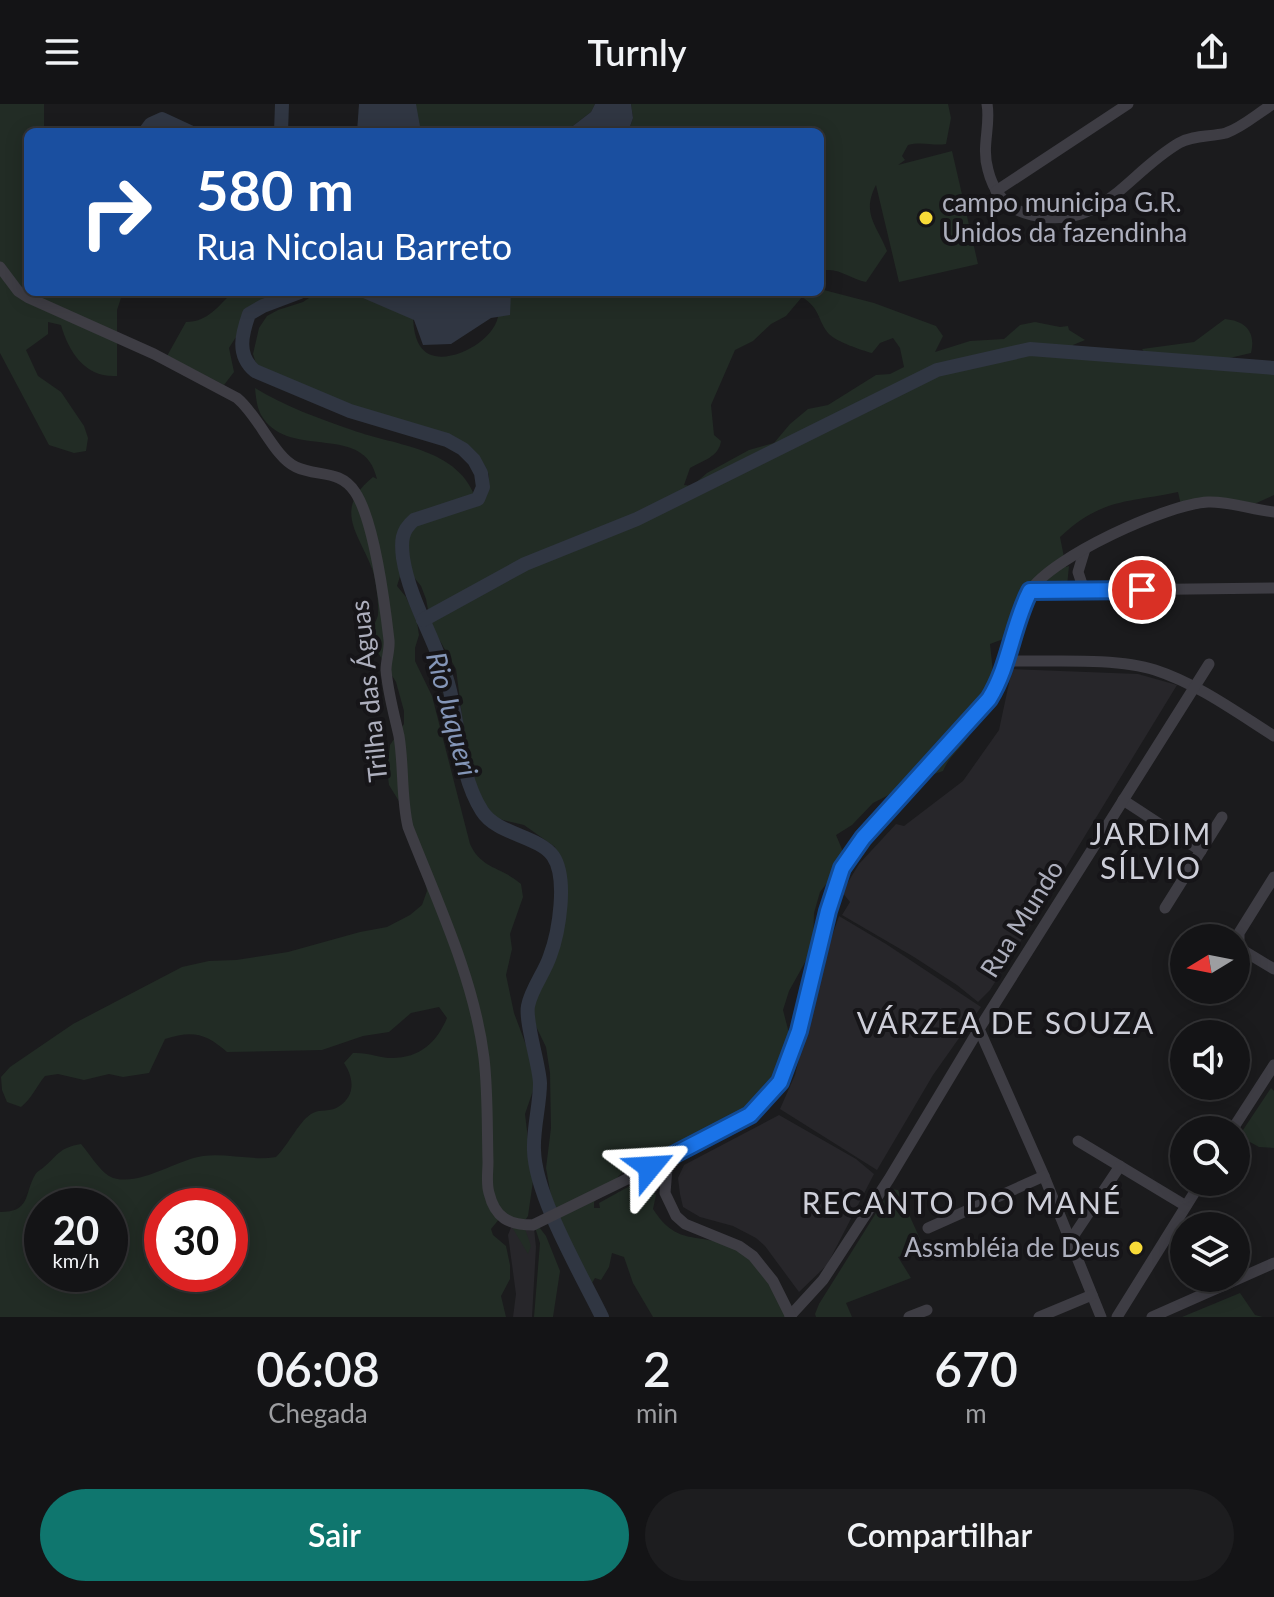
<!DOCTYPE html>
<html lang="pt">
<meta charset="utf-8">
<style>
:root{--surface:#141416;--page:#1d1d1f;--text:#f1f3f6;--muted:#9d9ea1;--line:#333335;--accent:#0f766e}
body{margin:0;font-family:Lato,sans-serif;background:var(--page);color:var(--text);height:100vh;display:flex;flex-direction:column;font-size:30px;white-space:nowrap}
*{box-sizing:border-box;margin:0}
p{font-size:26px;color:var(--muted)}
.icon{flex:none;width:44px;height:44px;fill:none;stroke:currentColor;stroke-width:2;stroke-linecap:round;stroke-linejoin:round}
.map{position:relative;height:1213px;overflow:hidden}
.panel{display:flex;flex-direction:column;background:var(--surface);flex:1}
.panel>*{flex:none}
.top-card{position:absolute;left:24px;top:24px;width:800px;height:168px;border-radius:12px;box-shadow:0 4px 20px #0003,0 0 0 2px var(--line);background:#1a4fa0;color:#fff;overflow:hidden}
.needle{width:52px;rotate:260deg}
.controls{position:absolute;left:1170px;top:820px;display:grid;gap:16px}
.controls a{display:grid;place-items:center;width:80px;height:80px;border-radius:50%;background:var(--surface);box-shadow:0 4px 20px #0003,0 0 0 2px var(--line);font-size:40px}
.speed{position:absolute;left:24px;top:1084px;display:flex;gap:16px;font-size:40px;font-weight:700;text-align:center}
.speed>*{display:grid;place-content:center;width:104px;height:104px;border-radius:50%;background:var(--surface);box-shadow:0 4px 20px #0003,0 0 0 2px var(--line);line-height:1}
.speed small{font-size:20px;font-weight:400}
.speed .limit{border:12px solid #d22;background:#fff;color:#111}
.pin{position:absolute;display:grid;place-items:center;width:68px;height:68px;color:#fff;margin:-34px;border:4px solid #fff;border-radius:50%;box-shadow:0 2px 8px #0007}
.me{position:absolute;width:88px;margin:-44px;rotate:63deg;stroke-linejoin:round;filter:drop-shadow(0 0 6px #0008)}
.turn{display:flex;align-items:center;gap:28px;height:168px;padding:0 40px;font-size:36px}
.turn .icon{width:104px;height:104px;stroke-width:2.5}
.turn b{display:block;font-size:56px;line-height:68px}
.eta{display:flex;justify-content:space-evenly;align-items:center;height:136px;text-align:center}
.eta b{font-size:48px;font-weight:600;line-height:56px}
.primary-button{display:flex;gap:16px;margin-top:auto;padding:16px 40px}
.primary-button a{flex:1;height:92px;border-radius:48px;background:var(--accent);color:#fff;font-size:32px;font-weight:600;line-height:92px;text-align:center}
.primary-button a+a{background:var(--page);color:var(--text)}
header{display:flex;justify-content:space-between;align-items:center;height:104px;padding:0 40px;background:var(--surface);font-size:36px;font-weight:600}
.map>svg:first-child{display:block}
.built{fill:#27262a}
.green{fill:#222c25;fill-rule:evenodd}
.water{fill:#303642}
.lines{fill:none;stroke-linecap:round;stroke-linejoin:round}
.river{stroke:#303642;stroke-width:14}
.minor{stroke:#3e3d44;stroke-width:11}
.route-casing{stroke:#114b97;stroke-width:20}
.route{stroke:#1a73e8;stroke-width:14}
.poi-dot{fill:#f8db38;stroke:#161518;stroke-width:3}
.labels{text-anchor:middle;stroke-width:8;stroke-linejoin:round;paint-order:stroke}
.poi-label{font-size:26px;fill:#adafbd;stroke:#161518;text-anchor:start}
.street-label{font-size:26px;fill:#adafbd;stroke:#161518}
.water-label{font-size:28px;font-style:italic;fill:#8496b8;stroke:#161518}
.quarter-label{font-size:30px;letter-spacing:2px;fill:#cecfd9;stroke:#161518}
</style>
<header><svg class="icon" aria-label="menu" viewBox="0 0 24 24"><path d="M4 6h16M4 12h16M4 18h16"/></svg>Turnly<svg class="icon" aria-label="share" viewBox="0 0 24 24"><path d="M12 15V3M7 8l5-5 5 5M5 13v7h14v-7"/></svg></header>
<div class="map">
<svg width="1274" height="1213" viewBox="0 0 1274 1213">
<rect width="100%" height="100%" fill="#1b1b1d"/>
<g class="built">
<path d="M1012,565L1138,570L1177,581L1014,848L990,886L978,898L957,881L914,853L842,811L850,798L842,788L859,760L896,720L904,722L963,677L999,626Z"/>
<path d="M839,812L886,840L981,903L933,971L877,1066L780,1005L795,971L823,858Z"/>
<path d="M779,1011L856,1055L874,1070L827,1161L799,1188L765,1142L756,1134L733,1122L700,1113L683,1103L680,1090L678,1074L684,1061Z"/>
<path d="M533,1115L536,1143L532,1213H513L516,1190L508,1131L514,1116Z"/>
</g>
<g class="green">
<path d="M0,0H44V25L47,28H28V188H117L121,194L117,206V272C86,274 69,249 61,221L48,218V230L26,246L38,272L61,288L84,322L88,334L86,347L74,349L49,341L0,249Z"/>
<path d="M401,0H595L591,8L565,28H399Z"/>
<path d="M631,0H948L951,14L946,40C932,42 922,37 908,41L902,52L905,56L898,61L952,47L978,160L899,178L876,81C861,110 877,121 887,147L866,178C849,175 836,161 820,168V28H628L633,14Z"/>
<path d="M820,185L874,199L936,222L943,232L935,248L970,237L1004,235L1020,221L1035,218L1060,223L1068,222L1069,226L1085,236L1073,241L1077,254L1147,260L1150,255L1142,245L1194,238L1225,215C1246,217 1256,228 1251,249L1199,261L1198,264L1274,270V391L1252,401H1181L1178,388C1126,399 1102,394 1060,433L1066,463L1069,462L1067,482L1047,481L1028,496L1006,534L990,540L993,568L991,584C976,597 977,620 966,636C957,648 949,653 943,667L920,675L873,699L852,721L836,731L844,750L831,774L820,788L814,809L813,844L789,887L783,906L791,937L773,981L755,998L660,1053L639,1051L594,1098V1104H600L599,1099L637,1078L641,1084L653,1086L656,1091L653,1105C677,1142 694,1128 729,1142C761,1155 775,1185 789,1213H653L633,1179L624,1153L612,1149L609,1163L601,1176L595,1174L589,1184L586,1178L551,1092L546,1064L551,1024L550,969L546,943L528,906L530,892C550,837 565,803 555,743L524,721L499,715L488,707L481,696L468,658L456,565L431,521L426,495L421,482L413,472L401,469L397,482L406,493L417,518L419,531L415,544V557L432,592L470,740C481,765 502,763 521,780L523,793L510,830L512,845L506,871L514,909L529,949L536,959L538,972L525,1010L533,1077L528,1112L523,1119L531,1142L528,1150L506,1113L500,1114L491,1125L493,1131L506,1142L510,1161V1175L501,1192L506,1213H0V1108C31,1108 24,1090 35,1071C37,1067 41,1066 44,1063C59,1050 59,1044 81,1040C89,1049 99,1066 109,1072C134,1086 178,1055 203,1052C227,1049 252,1057 276,1053C288,1042 300,1015 313,1009C320,1005 331,1008 338,1003C356,992 354,974 344,959L353,949C367,948 379,954 392,954C420,954 437,938 447,914L439,903L411,909L389,928L363,932L322,946L227,948C206,929 192,926 165,935L149,969L123,973L109,970L84,976L58,970L45,972C36,983 32,994 21,1003L7,998L2,986L1,973L10,963L73,920L182,863L209,857L236,856L288,848L360,828L387,823L410,811L422,801L427,787L424,772L405,707L389,681L387,666L390,641L404,620V607L396,578L369,534C371,527 376,518 378,511C379,500 376,478 373,467C359,429 332,406 373,373L377,375C365,318 291,356 263,314C257,306 256,294 255,284C284,302 320,315 352,326C396,342 460,344 476,396L486,390C488,382 491,374 487,366C474,333 393,328 363,317C337,307 312,290 286,278L274,273L261,275L253,250L259,224L267,212L278,206L303,198L318,188H389L413,204C413,216 413,231 420,242C439,272 508,232 497,203C496,198 488,192 485,188H820ZM802,193C821,205 817,216 829,230C837,238 861,246 872,249L880,239L893,234L900,244L904,263L890,270L876,271L828,301L808,305L790,320L774,339L749,346L707,369L692,382L684,381L690,364C702,357 719,353 721,337L714,331L711,301L735,246L753,237L771,220L786,212ZM42,1102H110V1170H42ZM162,1102H230V1170H162Z"/>
<path d="M233,188H293C266,200 244,218 229,244L234,268L224,281L167,252L186,218C208,218 218,202 233,188Z"/>
<path d="M1271,984L1274,987V1044L1259,1043L1239,1032Z"/>
<path d="M891,1085L898,1086L925,1146L898,1153L911,1174L846,1199L852,1213H816L815,1210L819,1200Z"/>
<path d="M532,1114L546,1132L560,1167L553,1213H534L540,1139Z"/>
<path d="M1240,1189L1255,1211L1263,1213H1182Z"/>
</g>
<g class="water">
<path d="M359,0H416L421,28H357Z"/>
<path d="M595,0H631L633,14L628,28H565L591,8Z"/>
<path d="M362,188H511L510,211L491,214L451,240L423,241L414,216L363,194Z"/>
</g>
<g class="lines">
<g class="river">
<path d="M145,28L151,20L162,15L190,28"/>
<path d="M281,28L282,0"/>
<path d="M300,188L263,202L249,210C242,230 236,251 255,267L350,307L447,336L463,345L474,356L481,369L483,383L478,395L414,416C401,427 401,438 403,454C410,498 436,536 448,579C460,621 458,669 482,707C496,730 539,732 553,752C568,774 559,828 550,852C545,868 531,885 528,902C525,918 539,959 540,979C540,1001 533,1024 534,1046C535,1092 581,1170 602,1213"/>
<path d="M423,516L525,460L637,415L937,266L1030,245L1274,264"/>
</g>
<g class="minor">
<path d="M987,0C991,22 981,42 988,66C994,90 1008,106 1032,111C1103,127 1126,70 1179,39C1193,31 1211,33 1226,29C1243,23 1258,9 1273,0"/>
<path d="M996,87L1128,0"/>
<path d="M0,163L18,187L29,194L154,250L237,294C259,312 274,353 296,363C317,373 340,365 355,388C374,416 385,501 389,536C390,546 386,556 386,566C388,589 394,610 399,632C404,662 401,693 408,723C437,797 474,874 484,954C488,989 487,1024 488,1058C488,1068 486,1079 489,1089C495,1114 509,1121 533,1121L676,1051"/>
<path d="M1084,486L1078,468L1085,445"/>
<path d="M1030,487L1274,484"/>
<path d="M1006,557C1049,558 1115,553 1155,566C1198,580 1236,608 1274,632"/>
<path d="M1123,696L1201,747"/>
<path d="M1274,773L1239,829V844L1274,865"/>
<path d="M1165,804L1222,713"/>
<path d="M979,925L1044,1072L1101,1213"/>
<path d="M1232,1026L1274,961"/>
<path d="M1078,1037L1186,1102"/>
<path d="M928,1124L1044,1072"/>
<path d="M1070,1137L1120,1062"/>
<path d="M790,1212L823,1176L889,1075L979,925L1209,560"/>
<path d="M791,1213L773,1177L753,1152L739,1142L685,1120L676,1112L665,1089L667,1064L676,1051L750,1011L780,978L799,927L828,807L842,764L863,734L989,595C1010,561 1009,520 1030,487C1052,453 1167,400 1208,398C1230,397 1252,406 1274,408"/>
<path d="M909,1213L927,1206"/>
<path d="M1039,1213L1092,1191"/>
<path d="M1117,1213L1201,1078"/>
<path d="M1152,1213L1274,1159"/>
</g>
</g>
<g class="lines">
<defs>
<path id="route" d="M650,1063L750,1011L780,978L799,927L828,807L842,764L863,734L989,595C1010,561 1012,522 1030,487L1142,486"/>
</defs>
<use href="#route" class="route-casing"/>
<use href="#route" class="route"/>
</g>
<g class="poi-dot">
<circle cx="926" cy="114" r="8"/>
<circle cx="1136" cy="1144" r="8"/>
</g>
<g class="labels">
<g class="poi-label">
<text x="942" y="108">campo municipa G.R.<tspan x="942" dy="30">Unidos da fazendinha</tspan></text>
<text x="1120" y="1153" text-anchor="end">Assmbléia de Deus</text>
</g>
<g class="street-label">
<text transform="translate(369 587) rotate(-96)" y="9">Trilha das Águas</text>
<text transform="translate(1022 815) rotate(-58)" y="9">Rua Mundo</text>
</g>
<g class="water-label">
<text transform="translate(452 610) rotate(75)" y="10">Rio Juqueri</text>
</g>
<g class="quarter-label">
<text x="1151" y="741">JARDIM<tspan x="1151" dy="34">SÍLVIO</tspan></text>
<text x="1006" y="930">VÁRZEA DE SOUZA</text>
<text x="962" y="1110">RECANTO DO MANÉ</text>
</g>
</g>
</svg>
<div class="controls">
<a><svg class="needle" viewBox="-14 -14 28 28"><path d="M0-13l5 13h-10z" fill="#e53935"/><path d="M0 13l5-13h-10z" fill="#9d9ea1"/></svg></a>
<a><svg class="icon" aria-label="sound" viewBox="0 0 24 24"><path d="M4 9h4l5-4v14l-5-4H4zM17 9q2 3 0 6"/></svg></a>
<a><svg class="icon" aria-label="search" viewBox="0 0 24 24"><circle cx="10" cy="10" r="6"/><path d="M15 15l6 6"/></svg></a>
<a><svg class="icon" aria-label="layers" viewBox="0 0 24 24"><path d="M12 4l9 5-9 5-9-5zM3 14l9 5 9-5"/></svg></a>
</div>
<div class="speed"><div>20<small>km/h</small></div><div class="limit">30</div></div>
<div class="pin" style="left:1142px;top:486px;background:#d93025"><svg class="icon" aria-label="arrive" viewBox="0 0 24 24"><path d="M6 21V4h12l-3 4 3 4H6"/></svg></div>
<svg class="me" style="left:650px;top:1063px" viewBox="-20 -20 40 40"><path d="M0-17L14 15 0 8-14 15z" fill="#1a73e8" stroke="#fff" stroke-width="4"/></svg>
<div class="top-card">
<div class="turn"><svg class="icon" aria-label="right" viewBox="0 0 24 24"><path d="M7 20v-9h11M14 6l5 5-5 5"/></svg><div><b>580 m</b>Rua Nicolau Barreto</div></div>
</div>
</div>
<section class="panel">
<div class="eta">
<div><b>06:08</b><p>Chegada</p></div>
<div><b>2</b><p>min</p></div>
<div><b>670</b><p>m</p></div>
</div>
<div class="primary-button"><a>Sair</a><a>Compartilhar</a></div>
</section>
